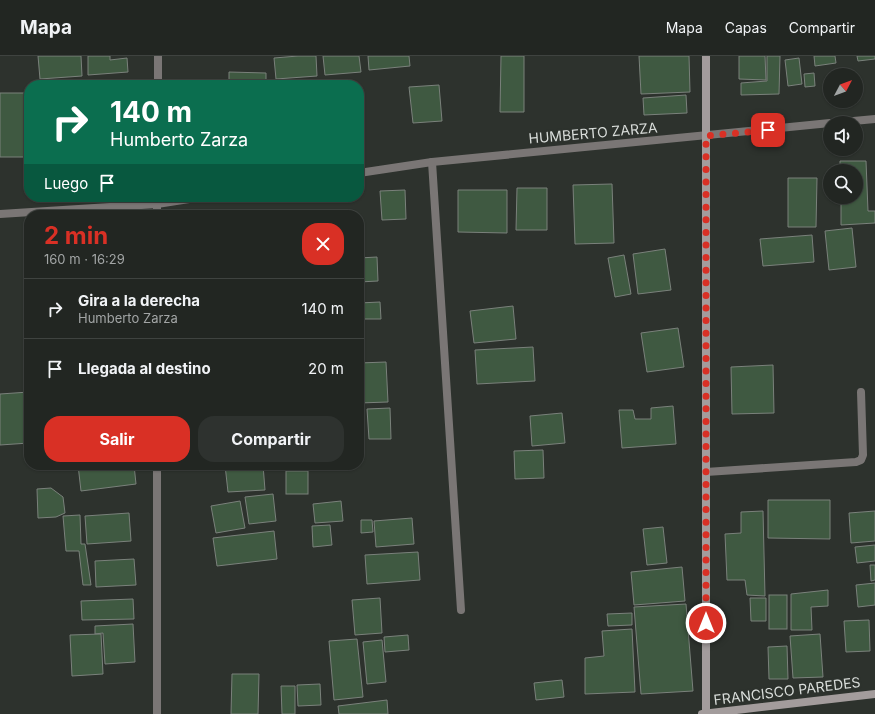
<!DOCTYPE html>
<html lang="es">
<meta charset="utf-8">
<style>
:root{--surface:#222622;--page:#2e322f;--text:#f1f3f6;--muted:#a2a5a5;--line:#3f4340;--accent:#d93025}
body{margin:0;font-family:Inter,sans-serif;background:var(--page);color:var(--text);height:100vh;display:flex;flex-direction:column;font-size:15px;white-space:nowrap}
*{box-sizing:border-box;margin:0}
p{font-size:13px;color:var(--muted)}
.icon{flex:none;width:22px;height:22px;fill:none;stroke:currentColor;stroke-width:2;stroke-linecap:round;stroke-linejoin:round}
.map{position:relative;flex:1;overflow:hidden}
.sheet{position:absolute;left:24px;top:154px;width:340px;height:260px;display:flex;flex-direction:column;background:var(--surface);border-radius:16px;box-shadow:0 1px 3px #0004,0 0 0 1px var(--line)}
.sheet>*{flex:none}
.guide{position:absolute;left:24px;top:24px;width:340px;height:122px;border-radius:16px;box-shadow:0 1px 3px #0004,0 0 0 1px var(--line);background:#0b6e4f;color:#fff;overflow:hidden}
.needle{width:26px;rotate:49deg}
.controls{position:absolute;left:823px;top:12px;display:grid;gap:8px}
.controls a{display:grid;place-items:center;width:40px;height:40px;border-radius:50%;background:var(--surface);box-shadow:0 1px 3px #0004,0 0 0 1px var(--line);font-size:20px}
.pin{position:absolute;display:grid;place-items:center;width:34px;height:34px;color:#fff;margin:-17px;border-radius:8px;box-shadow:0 2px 6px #0006}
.me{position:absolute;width:44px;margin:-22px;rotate:0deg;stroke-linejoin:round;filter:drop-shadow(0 0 3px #0008)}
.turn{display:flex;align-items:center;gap:14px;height:84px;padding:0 20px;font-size:18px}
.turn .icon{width:52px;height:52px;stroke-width:2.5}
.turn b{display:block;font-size:28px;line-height:34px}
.then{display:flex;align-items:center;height:38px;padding:0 20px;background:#0003;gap:8px;font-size:15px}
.round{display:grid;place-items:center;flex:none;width:42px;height:42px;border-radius:16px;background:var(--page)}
.head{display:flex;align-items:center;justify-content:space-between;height:68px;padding:0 20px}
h1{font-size:24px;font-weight:700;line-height:30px;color:var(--accent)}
.button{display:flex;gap:8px;margin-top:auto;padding:8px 20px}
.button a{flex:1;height:46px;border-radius:16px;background:var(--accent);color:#fff;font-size:16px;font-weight:700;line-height:46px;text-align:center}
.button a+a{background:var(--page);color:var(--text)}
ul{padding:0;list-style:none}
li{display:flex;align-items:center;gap:12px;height:60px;padding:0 20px;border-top:1px solid var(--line)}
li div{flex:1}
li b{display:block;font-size:15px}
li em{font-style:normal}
header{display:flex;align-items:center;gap:24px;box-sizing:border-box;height:56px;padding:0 20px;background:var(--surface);border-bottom:1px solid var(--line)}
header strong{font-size:19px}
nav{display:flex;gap:22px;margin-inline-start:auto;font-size:14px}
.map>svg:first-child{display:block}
.building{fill:#3f5941;stroke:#7a817b}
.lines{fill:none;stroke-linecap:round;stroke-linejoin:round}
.lane{stroke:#7a7675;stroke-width:8}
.street{stroke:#7a7675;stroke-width:8}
.secondary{stroke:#a39c9c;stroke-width:8}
.route{stroke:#d93025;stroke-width:7;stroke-dasharray:0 12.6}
.labels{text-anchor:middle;stroke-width:4;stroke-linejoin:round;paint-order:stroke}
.street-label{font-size:14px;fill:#d9ddda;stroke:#2d322d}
</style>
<header>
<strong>Mapa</strong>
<nav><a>Mapa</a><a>Capas</a><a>Compartir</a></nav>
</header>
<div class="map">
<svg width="875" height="658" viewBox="0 0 875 658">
<rect width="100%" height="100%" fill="#2d322d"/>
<g class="building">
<path d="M38,0H81L82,20L40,23Z"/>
<path d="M88,0H110V4L127,2L128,16L88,19Z"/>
<path d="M298,0H316L317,20L276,23L274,2Z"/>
<path d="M323,0H359L361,16L325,19Z"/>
<path d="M368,0H409L410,10L369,14Z"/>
<path d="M501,0H524V56H500Z"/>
<path d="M639,0H689L690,36L641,38Z"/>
<path d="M739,0H765L766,24L739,23Z"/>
<path d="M767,0H780L779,38L741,39V27L767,25Z"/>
<path d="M814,0H835L836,7L815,10Z"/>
<path d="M857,0H875V3L858,5Z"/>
<path d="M799,2L802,28L788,30L785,4Z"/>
<path d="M229,16L266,17V29H229Z"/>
<path d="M814,17L815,30L805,31L804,18Z"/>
<path d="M86,26V29H62Z"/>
<path d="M439,29L442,65L413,67L409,31Z"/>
<rect x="0" y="37" width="25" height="64"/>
<path d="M686,39L687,57L644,59L643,42Z"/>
<path d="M840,105H866L868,155H875V167L841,169V141H856V115H840Z"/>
<path d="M788,122H817L816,171H788Z"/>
<path d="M612,128L614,187L575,188L573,129Z"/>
<path d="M517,132H547V174H516Z"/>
<path d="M405,134L406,163L382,164L380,135Z"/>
<path d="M458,134H507V177L458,176Z"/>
<path d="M852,172L856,211L829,214L825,175Z"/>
<path d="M812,179L814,206L763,210L760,183Z"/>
<path d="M665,193L671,234L638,238L633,198Z"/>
<path d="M624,199L631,238L615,241L608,202Z"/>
<path d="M377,201L378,225L359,226V202Z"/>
<path d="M380,246L381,263H359V247Z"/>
<path d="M513,250L516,283L474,287L470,255Z"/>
<path d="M678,272L684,311L647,316L641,277Z"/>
<path d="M533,291L535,325L477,328L475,294Z"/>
<path d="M386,306L388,346L359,347V307Z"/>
<path d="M773,309L774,357L732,358L731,311Z"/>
<path d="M29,336V387L0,389V338Z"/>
<path d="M673,350L676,388L622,392L619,354H633L635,363H651V352Z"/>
<path d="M390,352L391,383H369L367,353Z"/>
<path d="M562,357L565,387L532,390L530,360Z"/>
<path d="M543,394L544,422L515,423L514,395Z"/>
<path d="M78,409H134L136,428L81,435Z"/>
<path d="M225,409H263L265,434L228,436Z"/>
<rect x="286" y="415" width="22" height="23"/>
<path d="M51,432L63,441L65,457L56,461L38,462L37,433Z"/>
<path d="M273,438L276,465L249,468L245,441Z"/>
<path d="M768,444H830V483L768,482Z"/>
<path d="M240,445L245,472L216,477L211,450Z"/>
<path d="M341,445L343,465L315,467L313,448Z"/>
<path d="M763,455L765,540L747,539L745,524H727L725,478L741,477V456Z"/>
<path d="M875,455V485L851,487L849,457Z"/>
<path d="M129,457L131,485L87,488L85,460Z"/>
<path d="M80,459L81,488H85L91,529H83L79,495H66L63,460Z"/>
<path d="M412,462L414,488L376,491L374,465Z"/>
<path d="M361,464H372L373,476L361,477Z"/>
<path d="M330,469L332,489L313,491L312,470Z"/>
<path d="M663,471L667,507L647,509L643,473Z"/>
<path d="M274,475L277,503L217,510L213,482Z"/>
<path d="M875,489V505L857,507L855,491Z"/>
<path d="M418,496L420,524L367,528L365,499Z"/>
<path d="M134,503L136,529L96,531L95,505Z"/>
<path d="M870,509H875V524L871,525Z"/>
<path d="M682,511L685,545L634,549L631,516Z"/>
<path d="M875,527V549L858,551L856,529Z"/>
<path d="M828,534V550L811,551L812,574H791V538Z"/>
<rect x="769" y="539" width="18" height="34"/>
<path d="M380,542L382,577L355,579L352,544Z"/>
<path d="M750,542H766V565H751Z"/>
<path d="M133,543L134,563L82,564L81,545Z"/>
<path d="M686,548L693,635L641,638L634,551Z"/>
<path d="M632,557V569L608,570L607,558Z"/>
<path d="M869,564L870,595L846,596L844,565Z"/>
<path d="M133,568L135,606L105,608L103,577L95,578V570Z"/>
<path d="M632,573L635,636L585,638V602L604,600L602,575Z"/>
<path d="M101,578L103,618L72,620L70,579Z"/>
<path d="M820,578L823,621L793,622L790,580Z"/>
<path d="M408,579L409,594L385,596L384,581Z"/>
<path d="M357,583L363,641L334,644L329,585Z"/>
<path d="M382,584L386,626L367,628L363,586Z"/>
<path d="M787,590L788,623H769L768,591Z"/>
<path d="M232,618H259L258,658H231Z"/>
<path d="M562,624L564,641L536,644L534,627Z"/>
<path d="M320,628L321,649L298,650L297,629Z"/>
<path d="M281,630H295V658H282Z"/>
<path d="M387,644L388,658H339L338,650Z"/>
</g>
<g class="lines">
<path class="lane" d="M706,416L856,406L861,404L863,399L861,336"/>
<g class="street">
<path d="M158,29V0"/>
<path d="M832,67L875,63"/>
<path d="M432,106L461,554"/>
<path d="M359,117L432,106L830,67"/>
<path d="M0,158L157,148L202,141"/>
<path d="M157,159V141"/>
<path d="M157,658V409"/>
</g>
<g class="secondary">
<path d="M706,0V658"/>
<path d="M702,658L875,638"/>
</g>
</g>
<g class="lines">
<path class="route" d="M706,567V80L768,74"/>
</g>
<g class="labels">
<g class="street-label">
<text transform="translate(593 77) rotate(-5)" y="5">HUMBERTO ZARZA</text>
<text transform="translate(787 635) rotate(-7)" y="5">FRANCISCO PAREDES</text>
</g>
</g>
</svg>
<div class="controls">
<a><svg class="needle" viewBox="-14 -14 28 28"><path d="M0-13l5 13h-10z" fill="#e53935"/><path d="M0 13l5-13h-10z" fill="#a2a5a5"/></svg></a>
<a><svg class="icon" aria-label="sound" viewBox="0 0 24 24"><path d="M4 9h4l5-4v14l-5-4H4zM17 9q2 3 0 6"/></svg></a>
<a><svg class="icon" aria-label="search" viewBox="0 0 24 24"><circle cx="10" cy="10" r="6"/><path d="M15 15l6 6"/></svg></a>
</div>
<div class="pin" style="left:768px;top:74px;background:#d93025"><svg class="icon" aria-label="arrive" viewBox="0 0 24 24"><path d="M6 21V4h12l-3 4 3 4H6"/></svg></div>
<svg class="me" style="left:706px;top:567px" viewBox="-20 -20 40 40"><circle r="17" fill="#d93025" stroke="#fff" stroke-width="3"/><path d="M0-11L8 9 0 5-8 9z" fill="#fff"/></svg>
<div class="guide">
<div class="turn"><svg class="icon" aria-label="right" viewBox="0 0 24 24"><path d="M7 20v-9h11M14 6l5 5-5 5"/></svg><div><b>140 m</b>Humberto Zarza</div></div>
<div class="then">Luego<svg class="icon" aria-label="arrive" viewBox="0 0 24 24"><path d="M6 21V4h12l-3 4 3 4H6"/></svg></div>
</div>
<section class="sheet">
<div class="head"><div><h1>2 min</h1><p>160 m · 16:29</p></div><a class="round" style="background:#d93025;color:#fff"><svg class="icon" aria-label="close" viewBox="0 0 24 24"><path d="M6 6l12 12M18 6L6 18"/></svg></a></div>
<ul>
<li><svg class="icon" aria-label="right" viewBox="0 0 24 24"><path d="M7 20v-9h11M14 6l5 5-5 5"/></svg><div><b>Gira a la derecha</b><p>Humberto Zarza</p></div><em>140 m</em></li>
<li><svg class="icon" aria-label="arrive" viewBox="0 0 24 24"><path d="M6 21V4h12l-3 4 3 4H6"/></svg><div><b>Llegada al destino</b></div><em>20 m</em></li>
</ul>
<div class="button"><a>Salir</a><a>Compartir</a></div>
</section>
</div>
